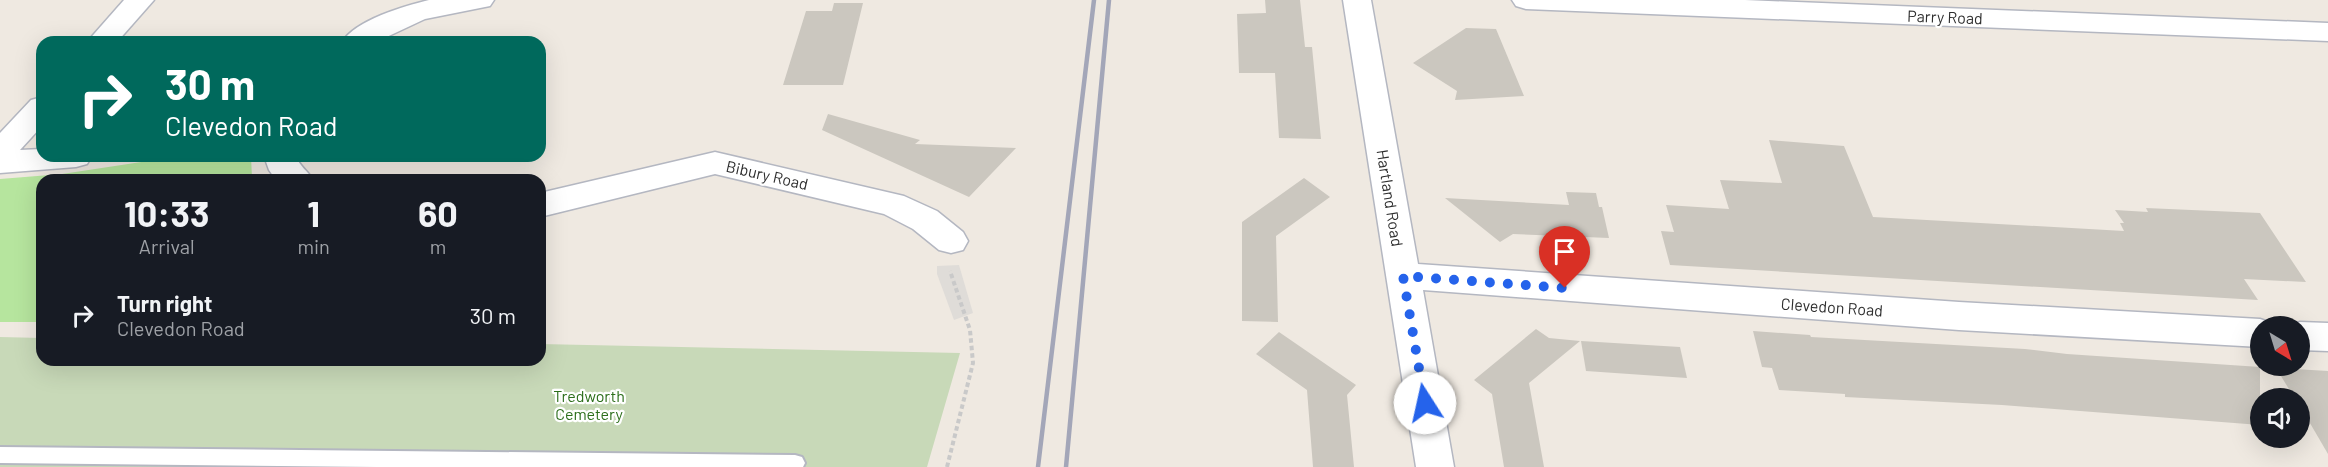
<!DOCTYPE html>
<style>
:root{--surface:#171b24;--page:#20242c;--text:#f1f3f6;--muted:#9ea1a6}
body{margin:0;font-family:Barlow,sans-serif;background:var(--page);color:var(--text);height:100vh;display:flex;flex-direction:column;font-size:22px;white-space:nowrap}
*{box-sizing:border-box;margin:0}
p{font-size:20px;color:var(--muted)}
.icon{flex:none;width:33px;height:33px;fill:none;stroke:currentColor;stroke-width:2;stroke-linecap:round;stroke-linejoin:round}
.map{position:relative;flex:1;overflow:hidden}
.side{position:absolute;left:36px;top:174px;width:510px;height:192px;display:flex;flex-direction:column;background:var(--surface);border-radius:18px;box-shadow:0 6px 24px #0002}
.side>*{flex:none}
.banner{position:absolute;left:36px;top:36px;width:510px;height:126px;border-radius:18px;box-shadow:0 6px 24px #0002;background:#00695c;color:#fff;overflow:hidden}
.needle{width:39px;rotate:142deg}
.controls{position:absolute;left:2250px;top:316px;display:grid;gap:12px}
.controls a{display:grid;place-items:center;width:60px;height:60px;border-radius:50%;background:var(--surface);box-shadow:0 6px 24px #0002;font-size:30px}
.pin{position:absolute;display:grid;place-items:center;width:51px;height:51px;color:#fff;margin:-62px -26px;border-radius:50% 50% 50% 0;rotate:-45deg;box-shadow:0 0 6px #0007}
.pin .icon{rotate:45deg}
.me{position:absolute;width:66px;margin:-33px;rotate:350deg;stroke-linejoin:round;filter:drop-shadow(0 0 4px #0008)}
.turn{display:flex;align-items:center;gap:21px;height:126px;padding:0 30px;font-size:27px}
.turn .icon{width:78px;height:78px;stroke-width:2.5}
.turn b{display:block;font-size:42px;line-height:51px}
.eta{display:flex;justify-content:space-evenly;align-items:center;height:102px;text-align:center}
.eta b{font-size:36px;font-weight:700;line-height:42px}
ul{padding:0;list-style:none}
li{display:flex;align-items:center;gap:18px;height:78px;padding:0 30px}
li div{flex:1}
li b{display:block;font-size:22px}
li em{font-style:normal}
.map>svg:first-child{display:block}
.green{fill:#b6e59e}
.cemetery{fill:#c8d9b8}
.plaza{fill:#dfdcd8}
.building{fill:#cbc7bf}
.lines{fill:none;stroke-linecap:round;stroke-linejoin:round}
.lane-casing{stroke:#b4b7c1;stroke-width:4}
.street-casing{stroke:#b4b7c1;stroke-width:3}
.path{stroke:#c9c9c9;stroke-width:4;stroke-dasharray:4.5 3;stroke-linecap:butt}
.lane{fill:#fff;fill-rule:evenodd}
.street{fill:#fff;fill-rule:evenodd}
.rail{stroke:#a3a6b8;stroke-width:4.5}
.route{stroke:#2563eb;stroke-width:10;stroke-dasharray:0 18}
.labels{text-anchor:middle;stroke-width:4.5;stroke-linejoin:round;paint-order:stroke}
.street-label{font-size:16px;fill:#2e2e2e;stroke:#fff}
.park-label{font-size:16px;fill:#2c6e1b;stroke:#fff}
</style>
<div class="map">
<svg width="2328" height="467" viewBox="0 0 2328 467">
<rect width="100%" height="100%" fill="#efe9e1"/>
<path class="green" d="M181,156H251L252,178L246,180H42V322H0V179L62,174Z"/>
<path class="cemetery" d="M0,337L42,338V360H540V344L960,353L927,467H0Z"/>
<path class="plaza" d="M959,265L973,313L954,320L937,274V266Z"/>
<g class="building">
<path d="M1265,0H1300L1305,47H1312L1321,139L1279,138L1275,73H1239L1237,14L1266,13Z"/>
<path d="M834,3H863L843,85H783L806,11H832Z"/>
<path d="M1466,28L1496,29L1524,96L1455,100L1457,91L1413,63Z"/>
<path d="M828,114L920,140L915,144L1016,148L969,197L822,130Z"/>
<path d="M1769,140L1844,146L1873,217L2124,231L2120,223H2124L2115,210L2148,212L2146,208L2260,213L2306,282L2244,279L2258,300L1670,265L1661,231L1674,232L1666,205L1729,209L1720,180L1782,183Z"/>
<path d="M1304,178L1330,197L1276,236L1278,322L1242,321V222Z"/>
<path d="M1566,192L1596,193L1599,207H1602L1609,238L1513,234L1500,242L1445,198L1569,205Z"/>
<path d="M1536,329L1549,338L1580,341L1529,383L1544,467H1504L1492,394L1474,380Z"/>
<path d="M1753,331L1810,335L1811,337L2025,349L2067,354L2260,367V425L2002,405L1845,397V394L1779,390L1772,368L1762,367Z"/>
<path d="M1279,332L1356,385L1347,395L1354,467H1313L1307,390L1256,354Z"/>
<path d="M1581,341L1680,347L1687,378L1586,371Z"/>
<path d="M2276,368L2328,371V454L2300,406V399H2295Z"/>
</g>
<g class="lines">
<defs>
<path id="lane" d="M0,447L795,455L802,457L805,463L803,467H377L0,463Z"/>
<g id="street">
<path d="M124,0H154L117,42H87Z"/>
<path d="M429,0H494L490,6L425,19L376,42H342C356,20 404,6 429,0Z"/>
<path d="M1343,0H1371L1418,264L1959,302L2260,319L2272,323L2275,327H2260V347L1959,330L1423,290L1454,467H1416Z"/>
<path d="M1512,0H1745L2328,23V41L1526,9L1516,6Z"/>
<path d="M42,97V126L20,150L42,149V156H92L87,164L76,167L0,173V133L31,100Z"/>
<path d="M715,152L904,196L937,211L963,232L968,241L963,250L951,253L939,250L913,229L884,214L715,174L540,217V193Z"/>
<path d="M264,156H296C299,166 308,171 313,180H276L269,170Z"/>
<path d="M2300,322L2328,323V351L2300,350V327H2287Z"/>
</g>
</defs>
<use href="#lane" class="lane-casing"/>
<use href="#street" class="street-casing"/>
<path class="path" d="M947,467L973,363L970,330L950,271"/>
<use href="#lane" class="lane"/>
<use href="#street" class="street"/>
<g class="rail">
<path d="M1038,467L1094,0"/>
<path d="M1066,467L1109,0"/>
</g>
</g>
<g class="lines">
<path class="route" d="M1425,403L1403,276L1565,288"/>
</g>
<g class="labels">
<g class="street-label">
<text transform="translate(1945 17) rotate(2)" y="6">Parry Road</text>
<text transform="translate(767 175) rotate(13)" y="6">Bibury Road</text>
<text transform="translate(1390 198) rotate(81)" y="6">Hartland Road</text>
<text transform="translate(1832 307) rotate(4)" y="6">Clevedon Road</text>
</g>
<g class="park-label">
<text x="589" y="402">Tredworth<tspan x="589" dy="18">Cemetery</tspan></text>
</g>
</g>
</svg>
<div class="controls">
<a><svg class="needle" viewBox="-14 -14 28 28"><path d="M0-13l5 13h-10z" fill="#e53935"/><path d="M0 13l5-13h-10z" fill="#9ea1a6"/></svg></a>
<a><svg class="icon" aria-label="sound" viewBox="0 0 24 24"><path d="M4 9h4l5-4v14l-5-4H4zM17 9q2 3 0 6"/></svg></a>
</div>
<div class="pin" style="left:1565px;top:288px;background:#d93025"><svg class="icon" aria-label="arrive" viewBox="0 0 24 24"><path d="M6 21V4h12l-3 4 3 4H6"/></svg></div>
<svg class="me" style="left:1425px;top:403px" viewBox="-20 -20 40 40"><circle r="19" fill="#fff"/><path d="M0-13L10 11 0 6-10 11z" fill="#2563eb"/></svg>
<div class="banner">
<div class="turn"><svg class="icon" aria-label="right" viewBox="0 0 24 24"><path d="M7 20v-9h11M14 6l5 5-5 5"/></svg><div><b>30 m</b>Clevedon Road</div></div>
</div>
<section class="side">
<div class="eta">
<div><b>10:33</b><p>Arrival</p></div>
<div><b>1</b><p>min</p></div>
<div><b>60</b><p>m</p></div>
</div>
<ul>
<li><svg class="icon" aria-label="right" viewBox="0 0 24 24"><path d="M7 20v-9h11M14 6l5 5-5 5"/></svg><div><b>Turn right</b><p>Clevedon Road</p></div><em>30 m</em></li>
</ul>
</section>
</div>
